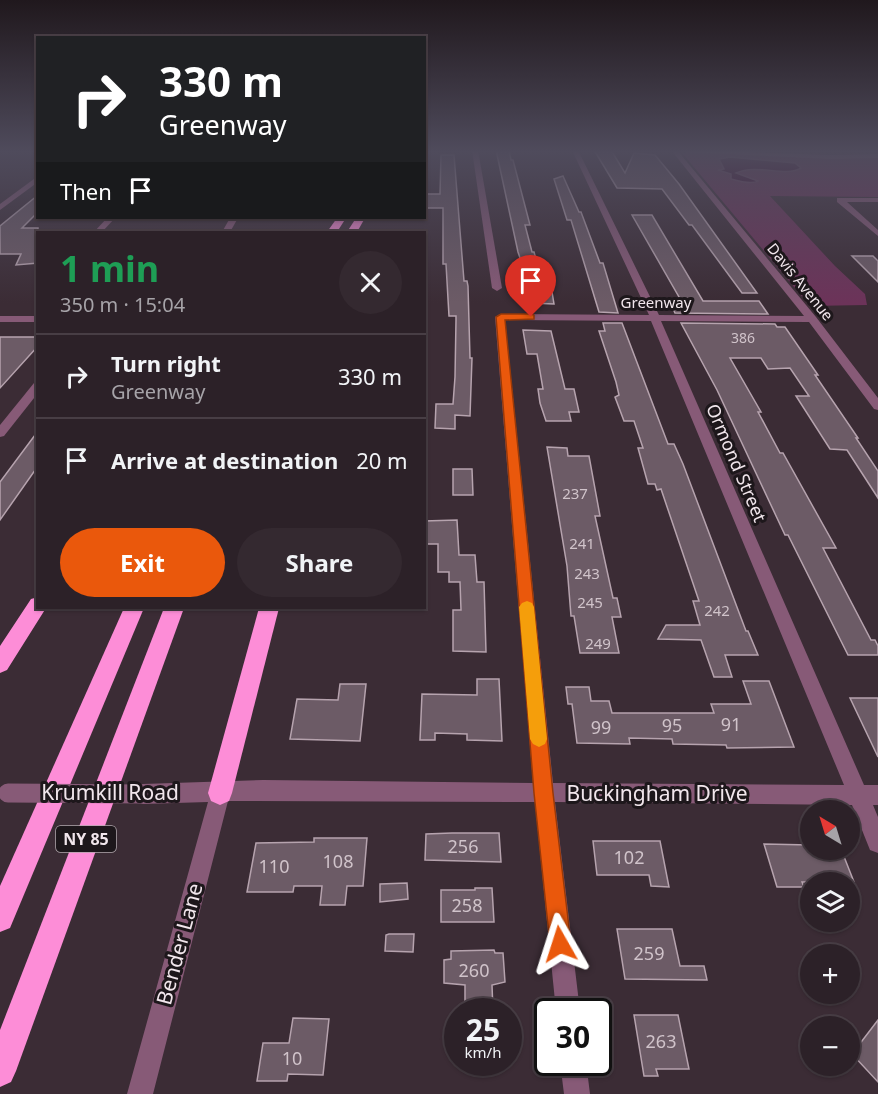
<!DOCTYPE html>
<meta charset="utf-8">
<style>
:root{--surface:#2c2128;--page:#342930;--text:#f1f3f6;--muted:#a6a3a8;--line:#483e45;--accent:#ea580c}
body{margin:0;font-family:"Noto Sans",sans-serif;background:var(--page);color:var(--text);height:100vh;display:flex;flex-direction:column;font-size:22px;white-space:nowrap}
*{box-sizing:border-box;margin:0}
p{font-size:20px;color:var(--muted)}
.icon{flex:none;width:33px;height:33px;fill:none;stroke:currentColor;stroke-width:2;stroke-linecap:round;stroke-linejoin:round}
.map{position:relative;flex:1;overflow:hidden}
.side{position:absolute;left:36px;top:231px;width:390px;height:378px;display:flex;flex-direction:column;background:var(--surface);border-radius:0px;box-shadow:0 2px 4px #0004,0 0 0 2px var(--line)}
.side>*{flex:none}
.top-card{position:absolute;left:36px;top:36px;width:390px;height:183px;border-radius:0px;box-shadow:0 2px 4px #0004,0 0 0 2px var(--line);background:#202124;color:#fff;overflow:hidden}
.needle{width:39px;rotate:322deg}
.controls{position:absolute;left:800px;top:800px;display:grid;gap:12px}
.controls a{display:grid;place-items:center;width:60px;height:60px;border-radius:50%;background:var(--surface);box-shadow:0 2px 4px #0004,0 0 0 2px var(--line);font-size:30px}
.speed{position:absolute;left:444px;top:998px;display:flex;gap:12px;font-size:30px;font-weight:700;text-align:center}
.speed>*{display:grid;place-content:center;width:78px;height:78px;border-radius:50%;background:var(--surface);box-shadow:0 2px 4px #0004,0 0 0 2px var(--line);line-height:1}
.speed small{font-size:15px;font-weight:400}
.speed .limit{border:3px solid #111;border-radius:9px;background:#fff;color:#111}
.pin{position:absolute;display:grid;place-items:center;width:51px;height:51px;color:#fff;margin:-62px -26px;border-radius:50% 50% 50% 0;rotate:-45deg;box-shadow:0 0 6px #0007}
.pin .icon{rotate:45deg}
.me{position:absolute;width:66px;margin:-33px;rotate:354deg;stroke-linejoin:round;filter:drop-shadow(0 0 4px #0008)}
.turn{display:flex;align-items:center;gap:21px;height:126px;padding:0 24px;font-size:27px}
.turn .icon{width:78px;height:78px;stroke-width:2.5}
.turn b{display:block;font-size:42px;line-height:51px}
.then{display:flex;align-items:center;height:57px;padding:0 24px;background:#0003;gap:12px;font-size:22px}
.round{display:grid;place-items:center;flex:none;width:63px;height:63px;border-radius:32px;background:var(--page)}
.summary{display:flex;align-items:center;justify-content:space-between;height:102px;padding:0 24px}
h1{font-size:36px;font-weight:700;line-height:45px;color:#1e9e55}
.button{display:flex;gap:12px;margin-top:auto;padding:12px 24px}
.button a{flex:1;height:69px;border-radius:36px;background:var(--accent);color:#fff;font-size:24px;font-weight:700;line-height:69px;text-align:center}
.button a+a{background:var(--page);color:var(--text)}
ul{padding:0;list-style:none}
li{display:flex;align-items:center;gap:18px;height:84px;padding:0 24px;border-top:2px solid var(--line)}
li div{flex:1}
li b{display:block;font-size:22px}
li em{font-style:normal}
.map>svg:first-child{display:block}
.green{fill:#6c3359}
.water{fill:#3a002b;stroke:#714565;stroke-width:1.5}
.building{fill:#6c5b66;stroke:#b6a3ae;stroke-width:1.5}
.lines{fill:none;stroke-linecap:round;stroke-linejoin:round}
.minor{fill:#875a77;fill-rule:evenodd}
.highway{fill:#fd8dd7;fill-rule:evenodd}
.minor-bridge{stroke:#875a77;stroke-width:19}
.route{fill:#ea580c;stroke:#983908;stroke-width:1.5}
.slow{fill:#f59e0b}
.labels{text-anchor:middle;stroke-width:6;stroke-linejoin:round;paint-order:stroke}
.far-number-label{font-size:14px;fill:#d0c3ca}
.far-street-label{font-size:15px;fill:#f1e6ec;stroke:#1d171b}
.number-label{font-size:15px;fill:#d0c3ca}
.shield{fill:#1d171b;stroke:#b1a8ad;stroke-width:1.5}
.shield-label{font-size:16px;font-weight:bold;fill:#f1e6ec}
.street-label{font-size:18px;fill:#f1e6ec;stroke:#1d171b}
.near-number-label{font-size:18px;fill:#d0c3ca}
.near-street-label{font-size:21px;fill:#f1e6ec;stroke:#1d171b}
</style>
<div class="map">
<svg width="878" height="1094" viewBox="0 0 878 1094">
<rect width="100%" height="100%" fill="#3b2c35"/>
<path class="green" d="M690,151L878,157V197L770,196L835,266L865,294L867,305L810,306L683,154Z"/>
<path class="water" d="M730,157L795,163L801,168C784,178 758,163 736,173L758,181C752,185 738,181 731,179V174L718,170L724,169L719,159Z"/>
<g class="building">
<path d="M496,150H509L511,160H513L530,225H525L532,252H534L542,280H550L554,304L530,303L526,276L518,252Z"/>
<path d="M594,150H611L625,173L634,153L655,155L679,184L757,293H742L692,225H689L662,189L617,188Z"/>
<path d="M441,155H454L464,281H467L468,286L470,358H472L470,416L455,415V429L435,428L436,404H453L455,377L456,320V316H449L446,264H443V208H424L425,194H440Z"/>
<path d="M563,176L579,212H581L600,263H603L618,313L599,312L571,220H567L554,179Z"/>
<path d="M38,195V212L22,228H38V263L16,265L21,254H0V226Z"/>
<path d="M632,215H652L703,301H759L768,314L675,313L671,304H683Z"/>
<path d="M852,256H873L878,261V282Z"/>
<path d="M603,323H622L668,444H674L683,464L746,631H748L758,655H725L732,677H714L701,640L658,639L666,625H700L693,601H699L661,489L657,490L655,484H648L638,448H643L634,421H624L615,397L619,395L616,382L599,331H605Z"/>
<path d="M681,323L775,324L777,327H785L818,375H815L858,438H856L878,471V498L847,450L830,449L796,396H809L790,368L768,369L761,358H730L761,412H758L780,453H783L836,548H823L871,640H875L878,646V655H848L788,535H785L717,390Z"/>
<path d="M523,330L551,331L565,389H574L579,412H569L571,421H546L540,403L538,389H543L537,354H527Z"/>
<path d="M0,337H38V346L0,388Z"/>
<path d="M38,431V466L0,520V482Z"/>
<path d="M547,447L567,448L568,456H589L600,516H595L613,598H617L621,617H612L619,653H580L574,616H571L567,566Z"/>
<path d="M453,469H472L473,495H453Z"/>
<path d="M457,520L459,555H475L477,582H484L486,652L453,651V610H461L460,582H449V572H438V544H424V521Z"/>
<path d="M477,679H499L502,741L467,740V734L435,733V740H420L422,694L477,695Z"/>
<path d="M743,681H769L794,747L727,748L726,745L673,744L672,739L629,738L630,744L577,743L572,704H568L566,687H589L591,701H609L612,713H714L711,704H751Z"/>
<path d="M340,684H366L360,741L290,739L297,699L338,700Z"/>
<path d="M850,698H878V757Z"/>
<path d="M452,833H499L501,862L425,860L426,834Z"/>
<path d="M314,838H367L363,886H347L345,905H320L322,886H294L293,892H247L256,843L314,842Z"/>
<path d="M593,841H660L669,887L651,886L649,875H597Z"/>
<path d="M764,844L810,845V849H841L854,882H802L804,887H777Z"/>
<path d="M407,883L408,899L380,902V884Z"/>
<path d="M475,888H492L494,922H441V890H475Z"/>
<path d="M617,929H672L680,966H704L707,980L625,979Z"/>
<path d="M389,934H414L413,952L385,951L386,935Z"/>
<path d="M494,950L495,953H503L505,982L492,985L493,1011H465V985L444,983V960L451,959V951Z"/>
<path d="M634,1015H678L689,1069H656L658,1076H644Z"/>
<path d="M293,1018L329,1019L323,1075L288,1074L287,1081H257L263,1043H289Z"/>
<path d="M878,1020V1082L852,1054Z"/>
</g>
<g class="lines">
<g class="minor">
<path d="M472,150H478L502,288L497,291L492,288Z"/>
<path d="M572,150H578L659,315L804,316L671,150H677L816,317L878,398V410L874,409L809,322L661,321L864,785H878V805H873L878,817V853L870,850L852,805L555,802L580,1011H556L535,802L228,801L153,1094H127L208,802L143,804L136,801L133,794L136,787L143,784L263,780L533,783L495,317L500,314L649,315ZM505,320L651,321L844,785L553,783Z"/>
<path d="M684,150L831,155L878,154V158L831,159L687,152Z"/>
<path d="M38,176V182L0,210V204Z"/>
<path d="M837,198H878V202H847L878,230V236L837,202Z"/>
<path d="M107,218H115L102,232H94Z"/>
<path d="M230,218H238L230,232H222Z"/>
<rect x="0" y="316" width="38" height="6"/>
<path d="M38,382V393L4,436L0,437V425L34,383Z"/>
<path d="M560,1062H586L590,1094H564Z"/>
</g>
<g class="highway">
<path d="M337,218H346L337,232H327Z"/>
<path d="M356,218H365L357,232H347Z"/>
<path d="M38,597V608H46L7,670L0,673V646L31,599Z"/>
<path d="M124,608H144L10,928L0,932V886Z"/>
<path d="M164,608H184L16,1071L11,1082L0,1087V1030Z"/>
<path d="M259,608H279L232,793L229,801L220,805L211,801L208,793Z"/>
</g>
<path class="minor-bridge" d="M8,793L143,794"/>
</g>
<linearGradient id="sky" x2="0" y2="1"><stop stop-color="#20181d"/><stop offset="0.5" stop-color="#4f4b5c"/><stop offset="1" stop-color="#4f4b5c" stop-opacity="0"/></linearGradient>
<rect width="878" height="303" fill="url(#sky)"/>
<path class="route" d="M531,314L534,315V319L505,320L553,793L571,944L568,952L560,955L553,952L550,944L534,793L496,317L501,314Z"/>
<path class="slow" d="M527,601L532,603L534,607L547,739L545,744L539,747L533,744L530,739L519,607L522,603Z"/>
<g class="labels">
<g class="far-number-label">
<text x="743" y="343">386</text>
</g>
<g class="far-street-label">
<text transform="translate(800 282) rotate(51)" y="5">Davis Avenue</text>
<text x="656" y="308">Greenway</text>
</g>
<g class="number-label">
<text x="575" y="499">237</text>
<text x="582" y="549">241</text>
<text x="587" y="579">243</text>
<text x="590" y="608">245</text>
<text x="717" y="616">242</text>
<text x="598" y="649">249</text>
</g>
<rect class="shield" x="56" y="826" width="60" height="26" rx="4.5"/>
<g class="shield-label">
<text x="86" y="845">NY 85</text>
</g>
<g class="street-label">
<text transform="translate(736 463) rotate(67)" y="6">Ormond Street</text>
</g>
<g class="near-number-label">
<text x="731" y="731">91</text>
<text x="672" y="732">95</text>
<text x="601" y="734">99</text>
<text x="463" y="853">256</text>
<text x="629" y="864">102</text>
<text x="338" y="868">108</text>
<text x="274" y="873">110</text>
<text x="467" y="912">258</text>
<text x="649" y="960">259</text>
<text x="474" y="977">260</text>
<text x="661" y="1048">263</text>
<text x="292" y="1065">10</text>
</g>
<g class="near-street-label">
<text x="110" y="800">Krumkill Road</text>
<text x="657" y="801">Buckingham Drive</text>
<text transform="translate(180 944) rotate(-75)" y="7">Bender Lane</text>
</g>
</g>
</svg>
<div class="controls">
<a><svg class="needle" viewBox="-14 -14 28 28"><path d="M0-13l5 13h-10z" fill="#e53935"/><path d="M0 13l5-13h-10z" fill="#a6a3a8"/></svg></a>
<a><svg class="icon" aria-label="layers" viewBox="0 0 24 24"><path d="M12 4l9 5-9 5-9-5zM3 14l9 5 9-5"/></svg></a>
<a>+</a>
<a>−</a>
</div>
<div class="speed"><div>25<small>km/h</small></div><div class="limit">30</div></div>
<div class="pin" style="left:531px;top:317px;background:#d93025"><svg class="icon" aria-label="arrive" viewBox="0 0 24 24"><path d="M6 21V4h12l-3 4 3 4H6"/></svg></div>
<svg class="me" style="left:560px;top:944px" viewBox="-20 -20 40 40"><path d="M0-17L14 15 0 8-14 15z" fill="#ea580c" stroke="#fff" stroke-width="4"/></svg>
<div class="top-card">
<div class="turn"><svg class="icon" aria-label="right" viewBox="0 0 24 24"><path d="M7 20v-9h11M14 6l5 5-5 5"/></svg><div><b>330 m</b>Greenway</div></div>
<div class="then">Then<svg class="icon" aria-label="arrive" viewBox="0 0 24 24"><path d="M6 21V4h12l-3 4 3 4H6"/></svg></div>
</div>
<section class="side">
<div class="summary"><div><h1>1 min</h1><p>350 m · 15:04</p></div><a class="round"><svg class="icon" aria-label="close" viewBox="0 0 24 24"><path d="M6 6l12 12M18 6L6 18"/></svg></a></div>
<ul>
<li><svg class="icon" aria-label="right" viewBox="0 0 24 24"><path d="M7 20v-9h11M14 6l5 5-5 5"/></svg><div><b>Turn right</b><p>Greenway</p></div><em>330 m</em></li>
<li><svg class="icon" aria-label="arrive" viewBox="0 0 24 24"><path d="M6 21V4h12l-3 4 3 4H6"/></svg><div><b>Arrive at destination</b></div><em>20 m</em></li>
</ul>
<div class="button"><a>Exit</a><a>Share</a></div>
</section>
</div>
